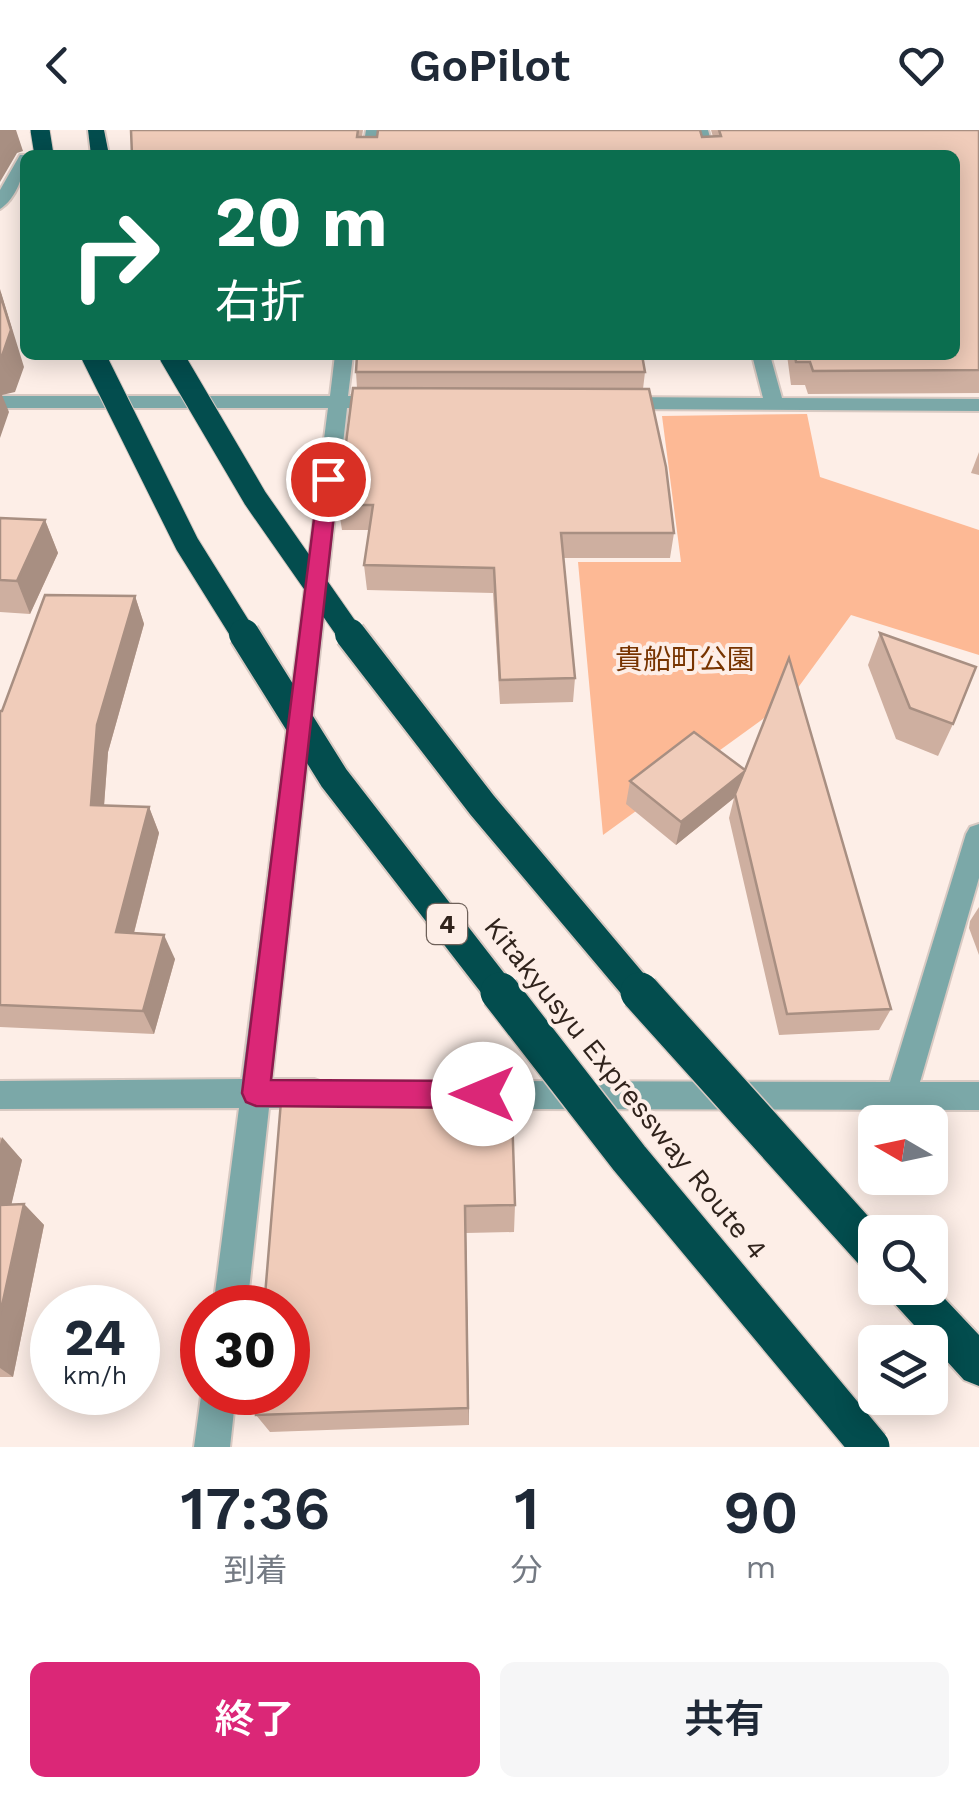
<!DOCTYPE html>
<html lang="ja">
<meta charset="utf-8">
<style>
:root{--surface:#fff;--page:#f6f6f7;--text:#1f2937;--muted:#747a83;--accent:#db2777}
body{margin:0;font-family:"Work Sans","Noto Sans JP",sans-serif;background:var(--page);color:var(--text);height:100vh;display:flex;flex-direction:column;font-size:38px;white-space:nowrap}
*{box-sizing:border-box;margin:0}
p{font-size:32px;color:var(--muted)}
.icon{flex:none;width:55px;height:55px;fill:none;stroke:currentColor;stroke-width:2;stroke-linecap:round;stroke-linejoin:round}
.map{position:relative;height:1317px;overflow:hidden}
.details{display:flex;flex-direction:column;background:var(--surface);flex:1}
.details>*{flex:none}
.hud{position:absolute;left:20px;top:20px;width:940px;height:210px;border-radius:15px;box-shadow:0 5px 25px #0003;background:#0b6e4f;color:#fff;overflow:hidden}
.needle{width:65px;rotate:279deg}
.controls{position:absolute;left:858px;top:975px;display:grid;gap:20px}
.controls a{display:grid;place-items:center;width:90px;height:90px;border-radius:15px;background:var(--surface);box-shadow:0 5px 25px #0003;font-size:50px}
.speed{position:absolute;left:30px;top:1155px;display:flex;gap:20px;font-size:50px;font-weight:700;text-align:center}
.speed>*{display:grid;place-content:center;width:130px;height:130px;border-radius:50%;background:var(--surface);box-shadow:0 5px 25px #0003;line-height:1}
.speed small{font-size:25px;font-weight:400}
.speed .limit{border:15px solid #d22;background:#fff;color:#111}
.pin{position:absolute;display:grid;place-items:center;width:85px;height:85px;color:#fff;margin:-42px;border:5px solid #fff;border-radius:50%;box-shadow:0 2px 10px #0007}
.me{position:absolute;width:110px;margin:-55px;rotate:270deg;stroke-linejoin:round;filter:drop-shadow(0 0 8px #0008)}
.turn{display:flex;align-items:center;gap:35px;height:210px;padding:0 30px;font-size:45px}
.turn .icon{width:130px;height:130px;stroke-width:2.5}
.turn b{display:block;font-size:70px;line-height:85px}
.eta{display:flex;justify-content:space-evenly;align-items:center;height:170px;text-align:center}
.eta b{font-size:60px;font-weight:600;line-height:70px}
.cta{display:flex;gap:20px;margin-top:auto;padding:20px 30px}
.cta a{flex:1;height:115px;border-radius:15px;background:var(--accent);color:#fff;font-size:40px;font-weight:600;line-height:115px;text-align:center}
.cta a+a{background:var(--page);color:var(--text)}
header{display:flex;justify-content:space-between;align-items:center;height:130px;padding:0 30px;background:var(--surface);font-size:45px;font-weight:600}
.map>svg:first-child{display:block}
.green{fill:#fdb995}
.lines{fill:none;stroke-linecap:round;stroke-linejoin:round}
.minor-casing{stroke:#d8c9c2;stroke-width:4}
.highway-casing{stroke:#d8c9c2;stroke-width:4}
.minor{fill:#7ba8a8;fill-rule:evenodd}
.highway{fill:#034d4e;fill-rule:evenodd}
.highway-bridge-far3-casing{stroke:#d8c9c2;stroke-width:21;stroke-linecap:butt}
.highway-bridge-far2-casing{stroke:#d8c9c2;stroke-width:26;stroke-linecap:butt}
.highway-bridge-far1-casing{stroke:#d8c9c2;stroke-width:34;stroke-linecap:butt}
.highway-bridge-casing{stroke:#d8c9c2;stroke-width:42;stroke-linecap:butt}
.highway-bridge-far3{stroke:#034d4e;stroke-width:19}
.highway-bridge-far2{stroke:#034d4e;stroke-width:24}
.highway-bridge-far1{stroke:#034d4e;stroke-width:30}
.highway-bridge{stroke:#034d4e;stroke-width:39}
.wall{fill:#ceafa0}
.shaded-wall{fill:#a88f82}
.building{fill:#f0ccba;stroke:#a88f82;stroke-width:2.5}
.route{fill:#db2777;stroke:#8e194d;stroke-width:2.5}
.labels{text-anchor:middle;stroke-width:8;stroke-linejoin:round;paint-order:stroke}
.shield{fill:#fdeee7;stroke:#6e6059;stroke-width:2.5}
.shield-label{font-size:25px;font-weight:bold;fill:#30231c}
.park-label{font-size:28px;fill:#773400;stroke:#fdeee7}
.street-label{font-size:28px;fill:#30231c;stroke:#fdeee7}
</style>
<header><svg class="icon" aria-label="back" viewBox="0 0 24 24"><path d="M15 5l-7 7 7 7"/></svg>GoPilot<svg class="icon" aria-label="heart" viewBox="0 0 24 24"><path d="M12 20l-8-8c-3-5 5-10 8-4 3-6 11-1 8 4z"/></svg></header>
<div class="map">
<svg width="979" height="1317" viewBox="0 0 979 1317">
<rect width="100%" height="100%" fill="#fdeee7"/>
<path class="green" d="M807,284L820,347L979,400V525L851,485L789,570L603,705L578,432H681L662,286Z"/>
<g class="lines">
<defs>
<g id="minor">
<path d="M366,0H380L376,25H362Z"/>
<path d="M694,0H708L715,25H701Z"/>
<path d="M20,25H30H25C25,44 16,69 0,79V60Z"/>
<path d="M335,225H353L348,266H384L393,272L384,278H347L272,949H314L325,953L329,963L325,973L314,977L269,978L247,1178H213L239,978L0,979V951L242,949L328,278H0V266H330Z"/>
<path d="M752,225H770L782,268L979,269V281L619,279L610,273L619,267L763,268Z"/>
<path d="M979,694V748L920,952H979V980L479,979L468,975L464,965L468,955L479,951L890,952L966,704L970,697Z"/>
<path d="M202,1259V1262H236L230,1317H194Z"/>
</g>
<g id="highway">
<path d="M88,0H104L109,25H91Z"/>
<path d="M930,1153L979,1205V1256L964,1250L893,1172L887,1158H930Z"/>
</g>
</defs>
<use href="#minor" class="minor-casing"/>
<use href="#highway" class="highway-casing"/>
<use href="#minor" class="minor"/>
<use href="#highway" class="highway"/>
<defs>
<path id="highway-bridge-far3" d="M40,0L44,25"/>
<g id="highway-bridge-far2">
<path d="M93,225L187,414L245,507"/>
<path d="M171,225L255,368L352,507"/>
</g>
<g id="highway-bridge-far1">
<path d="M244,504L334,648L502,865"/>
<path d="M350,504L482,675L642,865"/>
</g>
<g id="highway-bridge">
<path d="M500,862L629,1028L870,1317"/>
<path d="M640,862L875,1123"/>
</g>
</defs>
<use href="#highway-bridge-far3" class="highway-bridge-far3-casing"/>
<use href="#highway-bridge-far2" class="highway-bridge-far2-casing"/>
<use href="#highway-bridge-far1" class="highway-bridge-far1-casing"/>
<use href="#highway-bridge" class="highway-bridge-casing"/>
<use href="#highway-bridge-far3" class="highway-bridge-far3"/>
<use href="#highway-bridge-far2" class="highway-bridge-far2"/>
<use href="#highway-bridge-far1" class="highway-bridge-far1"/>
<use href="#highway-bridge" class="highway-bridge"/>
</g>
<g class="wall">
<path d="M131,0H363L362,7H713L711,0H979V263L808,264L805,255H791L787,225H955V25Z"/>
<path d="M356,242H645L643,259L674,403L670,428H563L575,548L573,572L500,574L493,463L367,460L364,435L369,400H342L338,375L357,258Z"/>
<path d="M979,322V345L971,343Z"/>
<path d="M0,388L45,390L58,423L30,484L0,482Z"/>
<path d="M135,466L144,494L108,622L104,676L149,677L159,703L134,803L175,829L154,904L0,897V581H2Z"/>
<path d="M880,503L953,594L938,626L896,609L868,535Z"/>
<path d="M694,602L891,879L879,900L779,905L729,688L734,668L676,715L626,674L630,651Z"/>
<path d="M979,777V825L969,798L970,791Z"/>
<path d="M282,959L515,1075L514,1102L466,1103L469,1295L270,1302L256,1285Z"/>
<path d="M0,1007L22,1030L11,1075L24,1074L44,1095L13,1247H0Z"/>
</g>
<g class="shaded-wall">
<path d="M0,0H16L23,21L17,23L0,52Z"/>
<path d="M0,159L24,237L15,262L2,265L9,282L0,308Z"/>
<path d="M45,390L58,423L30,484L17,451Z"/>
<path d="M135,466L144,494L108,622L102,702L91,675L97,595Z"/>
<path d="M744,642L734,668L676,715L681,692Z"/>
<path d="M149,677L159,703L128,826L116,802Z"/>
<path d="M164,805L175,829L154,904L143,881Z"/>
<path d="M2,1007L22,1030L6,1097L0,1091V1014Z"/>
<path d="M24,1074L44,1095L13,1247L0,1238V1185Z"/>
<path d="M465,1076L466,1103L469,1295L468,1278Z"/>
</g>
<g class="building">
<path d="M131,0H358L357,7H377L378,0H700L702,7L721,6L719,0H979V240L813,241L810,232H796L795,225H955V25H132Z"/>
<path d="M0,164L11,200L2,226H0Z"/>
<path d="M357,225H642L645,242H356Z"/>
<path d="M353,258L649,259L666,337L674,403H561L575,548L500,550L494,438L364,435L373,375H338Z"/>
<path d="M0,388L45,390L17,451L0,450Z"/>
<path d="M45,465L135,466L97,595L91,675L149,677L116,802L164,805L143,881L0,875V581H2Z"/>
<path d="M880,503L976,537L953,594L910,578Z"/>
<path d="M789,528L891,879L787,884L735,664L744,642L681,692L630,651L694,602L745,640Z"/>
<path d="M511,952L515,1075L465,1076L468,1278L256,1285L258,1262H288V1178H264L282,959Z"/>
<path d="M24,1074L0,1185V1075Z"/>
</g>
<path class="route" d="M328,343L338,349L271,950L483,951L493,955L497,964L493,974L483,978L256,976L246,972L242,963L319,349Z"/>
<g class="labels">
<rect class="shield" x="427" y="774" width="40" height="40" rx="8"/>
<g class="shield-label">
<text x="447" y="803">4</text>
</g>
<g class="park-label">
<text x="685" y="539">貴船町公園</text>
</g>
<g class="street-label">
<text transform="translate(626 958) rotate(51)" y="10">Kitakyusyu Expressway Route 4</text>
</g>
</g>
</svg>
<div class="controls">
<a><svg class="needle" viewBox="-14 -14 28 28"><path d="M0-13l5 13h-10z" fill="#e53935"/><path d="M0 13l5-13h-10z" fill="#747a83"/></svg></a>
<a><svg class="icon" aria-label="search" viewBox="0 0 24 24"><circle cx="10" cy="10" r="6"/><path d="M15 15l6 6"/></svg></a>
<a><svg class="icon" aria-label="layers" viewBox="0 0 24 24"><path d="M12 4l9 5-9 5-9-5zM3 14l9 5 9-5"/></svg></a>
</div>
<div class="speed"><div>24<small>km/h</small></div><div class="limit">30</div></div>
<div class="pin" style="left:328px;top:349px;background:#d93025"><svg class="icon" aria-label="arrive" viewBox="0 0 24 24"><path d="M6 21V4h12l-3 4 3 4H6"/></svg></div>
<svg class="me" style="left:483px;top:964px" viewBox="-20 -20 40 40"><circle r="19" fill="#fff"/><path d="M0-13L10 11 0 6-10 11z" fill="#db2777"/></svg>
<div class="hud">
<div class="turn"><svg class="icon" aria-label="right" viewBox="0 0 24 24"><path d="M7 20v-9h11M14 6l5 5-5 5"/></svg><div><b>20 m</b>右折</div></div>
</div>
</div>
<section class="details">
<div class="eta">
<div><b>17:36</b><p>到着</p></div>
<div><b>1</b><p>分</p></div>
<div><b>90</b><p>m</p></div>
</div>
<div class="cta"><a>終了</a><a>共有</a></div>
</section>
